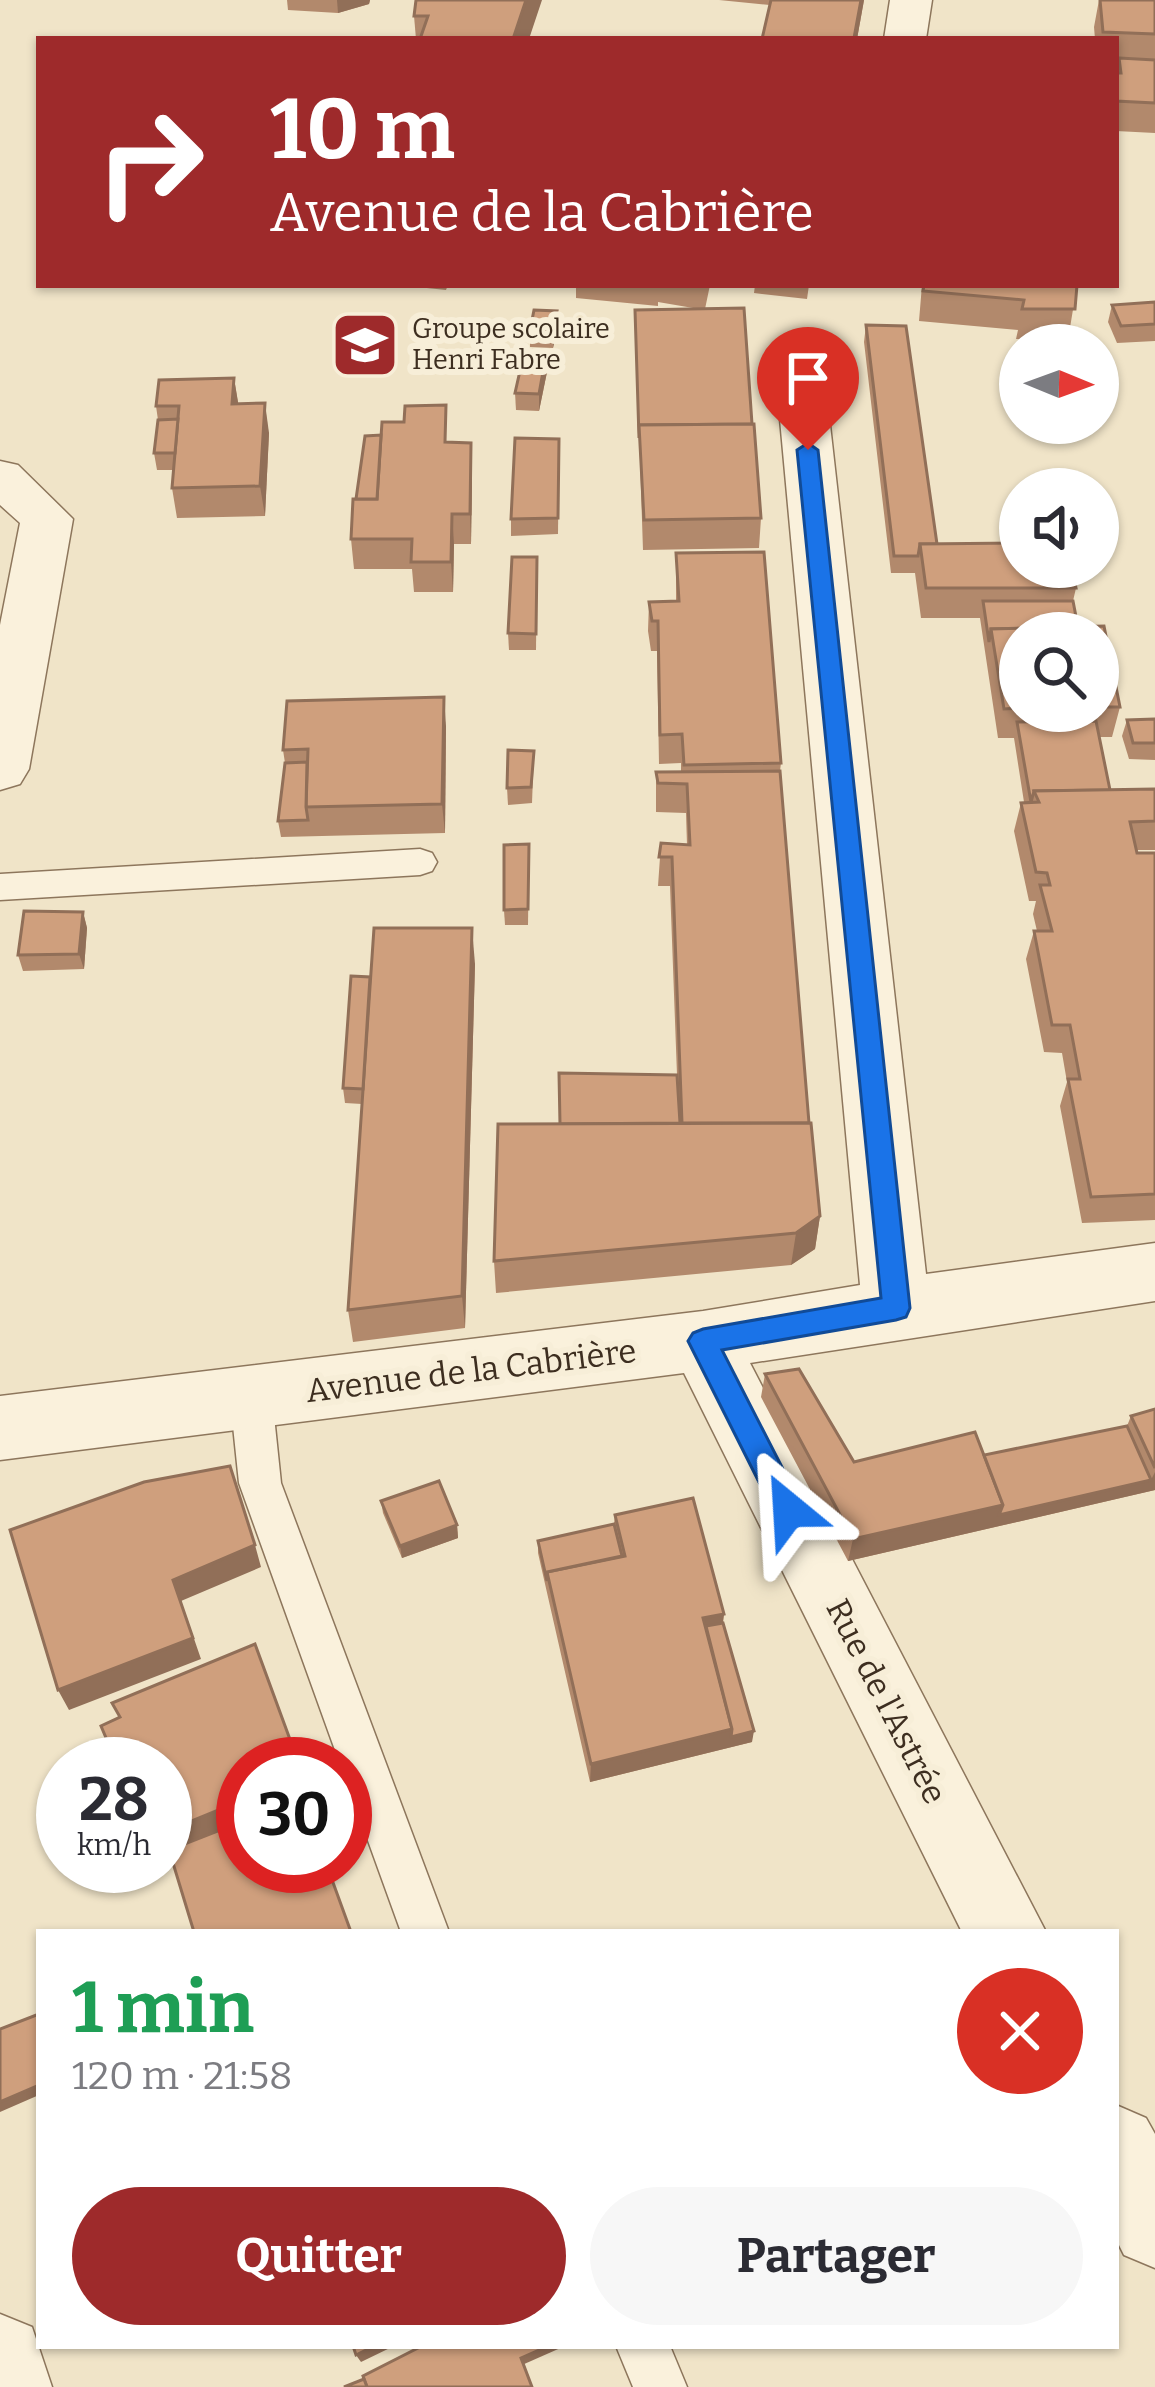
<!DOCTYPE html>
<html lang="fr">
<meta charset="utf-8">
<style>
:root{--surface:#fff;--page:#f7f7f7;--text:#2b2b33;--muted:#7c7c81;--accent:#9e2a2b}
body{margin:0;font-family:Bitter,serif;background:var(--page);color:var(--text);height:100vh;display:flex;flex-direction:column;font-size:45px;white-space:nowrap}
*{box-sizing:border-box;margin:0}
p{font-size:39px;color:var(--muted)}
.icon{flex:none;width:66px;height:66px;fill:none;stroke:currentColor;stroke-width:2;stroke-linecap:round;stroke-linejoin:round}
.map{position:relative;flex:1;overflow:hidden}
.panel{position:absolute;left:36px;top:1929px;width:1083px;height:420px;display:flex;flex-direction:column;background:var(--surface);border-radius:0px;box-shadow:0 3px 9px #0004}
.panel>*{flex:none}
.guide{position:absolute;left:36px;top:36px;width:1083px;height:252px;border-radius:0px;box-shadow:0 3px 9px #0004;background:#9e2a2b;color:#fff;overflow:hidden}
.needle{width:78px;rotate:91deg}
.buttons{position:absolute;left:999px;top:324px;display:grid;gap:24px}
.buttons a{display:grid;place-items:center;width:120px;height:120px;border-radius:50%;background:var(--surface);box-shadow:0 3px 9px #0004;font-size:60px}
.speed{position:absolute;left:36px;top:1737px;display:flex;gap:24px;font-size:60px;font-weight:700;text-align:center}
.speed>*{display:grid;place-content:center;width:156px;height:156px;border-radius:50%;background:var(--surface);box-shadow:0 3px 9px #0004;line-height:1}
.speed small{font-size:30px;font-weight:400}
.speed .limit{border:18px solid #d22;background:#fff;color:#111}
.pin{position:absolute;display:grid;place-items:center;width:102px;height:102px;color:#fff;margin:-123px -51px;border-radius:50% 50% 50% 0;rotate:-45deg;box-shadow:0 0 12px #0007}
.pin .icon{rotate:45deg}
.me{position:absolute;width:132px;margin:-66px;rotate:333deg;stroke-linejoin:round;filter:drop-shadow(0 0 9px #0008)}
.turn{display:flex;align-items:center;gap:42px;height:252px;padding:0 36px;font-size:54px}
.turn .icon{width:156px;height:156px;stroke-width:2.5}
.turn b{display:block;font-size:84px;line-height:102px}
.round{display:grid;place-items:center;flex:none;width:126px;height:126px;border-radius:63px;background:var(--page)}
.summary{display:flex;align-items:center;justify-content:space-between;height:204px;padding:0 36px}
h1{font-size:72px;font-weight:700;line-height:90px;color:#1e9e55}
.action{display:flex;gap:24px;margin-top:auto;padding:24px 36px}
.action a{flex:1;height:138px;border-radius:72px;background:var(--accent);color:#fff;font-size:48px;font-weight:700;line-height:138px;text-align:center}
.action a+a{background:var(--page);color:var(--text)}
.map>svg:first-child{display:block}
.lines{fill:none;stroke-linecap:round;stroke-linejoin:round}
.lane-casing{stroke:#8d765c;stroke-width:3}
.street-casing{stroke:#8d765c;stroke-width:3}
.lane{fill:#faf1dc;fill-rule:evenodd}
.street{fill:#faf1dc;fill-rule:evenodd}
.wall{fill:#b2896c;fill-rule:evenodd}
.shaded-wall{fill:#916f58}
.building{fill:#cf9f7d;stroke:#916f58;stroke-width:3}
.route{fill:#1a73e8;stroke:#114b97;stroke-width:3}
.labels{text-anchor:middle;stroke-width:12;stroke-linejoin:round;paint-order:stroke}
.far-poi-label{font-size:27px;fill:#3d2e20;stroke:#f7eed8;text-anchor:start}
.street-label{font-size:33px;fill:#3d2e20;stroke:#f7eed8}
</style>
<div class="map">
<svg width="1155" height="2387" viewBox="0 0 1155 2387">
<rect width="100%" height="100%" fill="#f0e4c8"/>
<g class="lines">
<defs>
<g id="lane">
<path d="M420,849L432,853L437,862L432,871L420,875L0,900V874Z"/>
<path d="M251,1379L266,1384L272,1397L281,1483L449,1932H401L345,1777V1764H340L239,1483L230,1397L236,1384Z"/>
<path d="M616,2346H670L687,2387H633Z"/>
</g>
<g id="street">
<path d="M890,0H932L926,39H884Z"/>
<path d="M798,339L815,343L822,354L926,1274L1155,1243V1301L750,1363L1046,1932H962L684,1373L0,1460V1396L703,1311L860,1285L774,354L781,343Z"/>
<path d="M0,461L18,465L73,519L29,769L20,784L0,790V625L20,523L0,505Z"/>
<path d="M1116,2105L1146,2118L1155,2134V2268L1124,2255L1116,2239Z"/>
<path d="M0,2314L32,2327L52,2387H0Z"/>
</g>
</defs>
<use href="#lane" class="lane-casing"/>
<use href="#street" class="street-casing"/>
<use href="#lane" class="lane"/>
<use href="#street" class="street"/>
</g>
<g class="wall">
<path d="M287,0H370L369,4L338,13L288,10Z"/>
<path d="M416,0L529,39H416L414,16Z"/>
<path d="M719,0H864L857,39H762L770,5Z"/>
<path d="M1099,0H1155V133L1116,131V71L1118,63H1116V39H1095L1094,27Z"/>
<path d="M398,285H448L446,290Z"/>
<path d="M576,285H710L705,309L752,424L761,518L759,548L643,550L635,310L699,309L658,302V306L576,298Z"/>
<path d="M755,285H809L807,299L754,293Z"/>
<path d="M922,285H1077L1068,340L1016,339L1018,330L919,321Z"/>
<path d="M1155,302V341L1117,343L1108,322L1112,305Z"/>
<path d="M866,325L906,326L937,544L1020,543V567H1072L1076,588L1073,601L1078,627L1104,626L1120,707L1112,737H1099L1110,790L1155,789V850H1137V853H1155V1220L1082,1223L1060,1106L1067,1082L1062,1053L1044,1052L1026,959L1034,931H1037L1033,914L1036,901H1029L1014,831L1021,803L1024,802L1014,738H998L980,618H921L915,573H891L864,342ZM1020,633H1098V711H1020Z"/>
<path d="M557,328L553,348L530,347V330Z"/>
<path d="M546,355L547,372L539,411L516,410L515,393Z"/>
<path d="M234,378L238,403L269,433L265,516L177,518L172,488L173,470H157L154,453L158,420L156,406Z"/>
<path d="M559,439L558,534L511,536V519Z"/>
<path d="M447,442L472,473L471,544H454L453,592H414L412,569H354L351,539L356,499Z"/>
<path d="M676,553L781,763L780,771L809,1123L820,1216L815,1249L791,1265L496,1293L494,1261L560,1124L677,1075L670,886H658L661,843L687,845L686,813L656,812V772H681V763L659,764L657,651H651L648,631L649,602L676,601Z"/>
<path d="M537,557L536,650H509L508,633Z"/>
<path d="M1155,719V760L1129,759L1122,736L1127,720Z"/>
<path d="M446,726L445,833L281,837L278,821L285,763L283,750Z"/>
<path d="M534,751L532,803L508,805L507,788Z"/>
<path d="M529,844L528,925H505L504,910Z"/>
<path d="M83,912L87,928L84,969L23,971L18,955Z"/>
<path d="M475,964L465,1328L353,1342L348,1310L362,1104L345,1103L343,1088L370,977Z"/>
<path d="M765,1374L854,1462L984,1455L1127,1426L1131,1416L1155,1409V1490L848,1561L761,1397Z"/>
<path d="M381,1501L457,1525L458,1538L402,1558L383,1513Z"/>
<path d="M615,1515L724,1614L723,1623L752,1742L590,1782L538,1553V1541L614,1524Z"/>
</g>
<g class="shaded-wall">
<path d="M337,0H370L369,4L338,13Z"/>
<path d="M526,0H542L529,39H513Z"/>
<path d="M861,0H864L857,39H854Z"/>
<path d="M557,311V328L553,348V331Z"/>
<path d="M546,355L547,372L539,411V394Z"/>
<path d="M234,378L239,408L232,404Z"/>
<path d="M265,403L269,433L265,516L260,486Z"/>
<path d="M471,443L472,473L471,544L470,514Z"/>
<path d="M452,514L454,544L453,592L451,562Z"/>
<path d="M444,697L446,726L445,833L442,804Z"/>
<path d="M83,912L87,928L84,969L79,954Z"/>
<path d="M472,928L475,964L465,1328L462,1296Z"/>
<path d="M820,1216L815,1249L791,1265L796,1233Z"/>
<path d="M1155,1472V1490L848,1561L853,1539L1003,1505L1151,1480Z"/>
<path d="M457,1525L458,1538L402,1558L400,1546Z"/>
<path d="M255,1545L261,1567L181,1601L201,1659L69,1710L58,1690L173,1580Z"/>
<path d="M724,1614L721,1634L705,1638L703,1618Z"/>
<path d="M732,1729L754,1731L752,1742L590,1782L591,1764Z"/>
<path d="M132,1752L138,1764H117L115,1759Z"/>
<path d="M243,1800V1820L171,1851L165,1840V1832Z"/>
<path d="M39,2085V2095L0,2112V2102Z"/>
<path d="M374,2346H394L361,2362L356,2355Z"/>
<path d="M548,2346H565L522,2365L521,2358Z"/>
</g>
<g class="building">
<path d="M416,0H526L513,39H420L428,16H414Z"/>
<path d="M771,0H861L854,38L860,39H762Z"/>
<path d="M1100,0H1155V34L1103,32Z"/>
<path d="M1119,58L1155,60V103L1116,101V73H1121Z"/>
<path d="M924,285H1077L1075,309H1022L1024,300L923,291Z"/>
<path d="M1155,302V324L1121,326L1112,305Z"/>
<path d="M744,308L752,424L639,425V438L635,310Z"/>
<path d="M534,310L557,311L553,331L530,330Z"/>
<path d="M866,325L906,326L937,544H920L918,556H894Z"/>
<path d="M524,353L546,355L539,394L515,393Z"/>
<path d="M234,378L232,404L265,403L260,486L172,488L179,406H156L159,380Z"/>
<path d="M446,405L445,442L471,443L470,514H452L451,562H411L412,539H351L353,499H377L382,422H404L405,406Z"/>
<path d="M178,419L175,453H154L158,420Z"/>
<path d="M754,424L761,518L644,520L639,425Z"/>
<path d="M381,435L377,499H356L365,436Z"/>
<path d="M515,438L559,439L558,518L511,519Z"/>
<path d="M1020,543V567H1072L1076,588H926L920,544Z"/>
<path d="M764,552L781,763L684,765L682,734L660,735L658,621H652L649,602L679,601L676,553Z"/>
<path d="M512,557H537L536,634L508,633Z"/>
<path d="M983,601H1073L1078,627L991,629L989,642Z"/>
<path d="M1104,626L1120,707H1098V633H1020V708L1004,709L991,629Z"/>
<path d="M444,697L442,804L306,807L308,749L283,750L287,701Z"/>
<path d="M1155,719V743H1133L1127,720Z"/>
<path d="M1096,721L1110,790L1034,791L1031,802L1017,722Z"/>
<path d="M508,750L534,751L531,787L507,788Z"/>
<path d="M307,762L306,807L308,820L278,821L285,763Z"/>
<path d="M780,771L809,1123H682L672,857H659L661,843L690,845L687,784L658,783L656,772Z"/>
<path d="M1155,789V821L1130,822L1137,853H1155V1194L1091,1197L1068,1079H1080L1070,1025H1052L1034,931H1052L1040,885H1050L1047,873L1036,872L1021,803L1039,802L1034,791Z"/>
<path d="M529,844L528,909L504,910V845Z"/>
<path d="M24,911L83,912L79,954L18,955Z"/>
<path d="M374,928H472L462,1296L348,1310Z"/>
<path d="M351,976L370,977L363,1089L343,1088Z"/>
<path d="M559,1073L677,1075L680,1123L560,1124Z"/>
<path d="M811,1123L820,1216L796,1233L494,1261L498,1124Z"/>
<path d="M799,1369L854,1462L975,1432L1003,1505L853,1539L765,1374Z"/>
<path d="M1155,1409V1468L1131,1416Z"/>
<path d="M1127,1426L1151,1480L999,1515L1003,1505L984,1455Z"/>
<path d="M230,1466L255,1545L173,1580L193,1638L58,1690L10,1530L144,1482Z"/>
<path d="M439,1481L457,1525L400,1546L381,1501Z"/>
<path d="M693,1498L724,1614L703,1618L732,1729L591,1764L547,1572L625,1556L615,1515Z"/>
<path d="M614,1524L622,1556L547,1572V1581L538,1541Z"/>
<path d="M723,1623L754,1731L731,1737L732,1729L706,1626Z"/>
<path d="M255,1644L299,1764H243V1800L165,1832V1764H136L132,1752L115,1759L101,1726L120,1717L112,1703Z"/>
<path d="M243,1821V1866H327L351,1932H194L169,1850Z"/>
<path d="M39,2014V2085L0,2102V2029Z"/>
<path d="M353,2346H374L356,2355Z"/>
<path d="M422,2346H548L521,2358L532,2387H367L363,2376Z"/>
<path d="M364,2379L367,2387H344Z"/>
</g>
<path class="route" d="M808,443L818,450L910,1308L906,1317L896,1320L722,1350L804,1510L800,1520L789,1524L778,1520L688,1341L693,1333L703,1329L881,1298L797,450Z"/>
<defs>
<symbol id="school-square" viewBox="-11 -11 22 22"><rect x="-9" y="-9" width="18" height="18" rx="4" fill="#9e2a2b" stroke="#f7eed8"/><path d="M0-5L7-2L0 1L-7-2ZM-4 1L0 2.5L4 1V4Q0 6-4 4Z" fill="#fff"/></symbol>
</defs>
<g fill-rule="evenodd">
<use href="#school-square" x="327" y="307" width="76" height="76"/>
</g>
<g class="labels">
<g class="far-poi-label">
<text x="412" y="338">Groupe scolaire<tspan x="412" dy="31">Henri Fabre</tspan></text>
</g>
<g class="street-label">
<text transform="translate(471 1370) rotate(-7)" y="12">Avenue de la Cabrière</text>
<text transform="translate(887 1701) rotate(63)" y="12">Rue de l'Astrée</text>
</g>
</g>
</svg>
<div class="buttons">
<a><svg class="needle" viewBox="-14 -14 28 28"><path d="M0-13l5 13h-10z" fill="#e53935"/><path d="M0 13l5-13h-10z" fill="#7c7c81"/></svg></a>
<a><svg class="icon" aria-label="sound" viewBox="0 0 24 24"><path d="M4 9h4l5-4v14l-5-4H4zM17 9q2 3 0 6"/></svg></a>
<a><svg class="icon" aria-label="search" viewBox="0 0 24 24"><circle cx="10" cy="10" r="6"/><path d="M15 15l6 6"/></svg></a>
</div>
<div class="speed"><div>28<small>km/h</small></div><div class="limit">30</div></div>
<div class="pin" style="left:808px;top:450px;background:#d93025"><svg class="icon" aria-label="arrive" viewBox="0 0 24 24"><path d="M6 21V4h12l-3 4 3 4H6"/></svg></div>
<svg class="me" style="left:789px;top:1510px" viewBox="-20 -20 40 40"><path d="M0-17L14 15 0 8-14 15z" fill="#1a73e8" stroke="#fff" stroke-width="4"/></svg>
<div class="guide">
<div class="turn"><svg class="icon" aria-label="right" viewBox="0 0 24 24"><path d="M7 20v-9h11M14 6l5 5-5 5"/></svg><div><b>10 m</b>Avenue de la Cabrière</div></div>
</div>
<section class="panel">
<div class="summary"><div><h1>1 min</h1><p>120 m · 21:58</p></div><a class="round" style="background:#d93025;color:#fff"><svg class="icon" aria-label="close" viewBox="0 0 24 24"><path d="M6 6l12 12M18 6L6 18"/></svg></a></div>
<div class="action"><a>Quitter</a><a>Partager</a></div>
</section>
</div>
